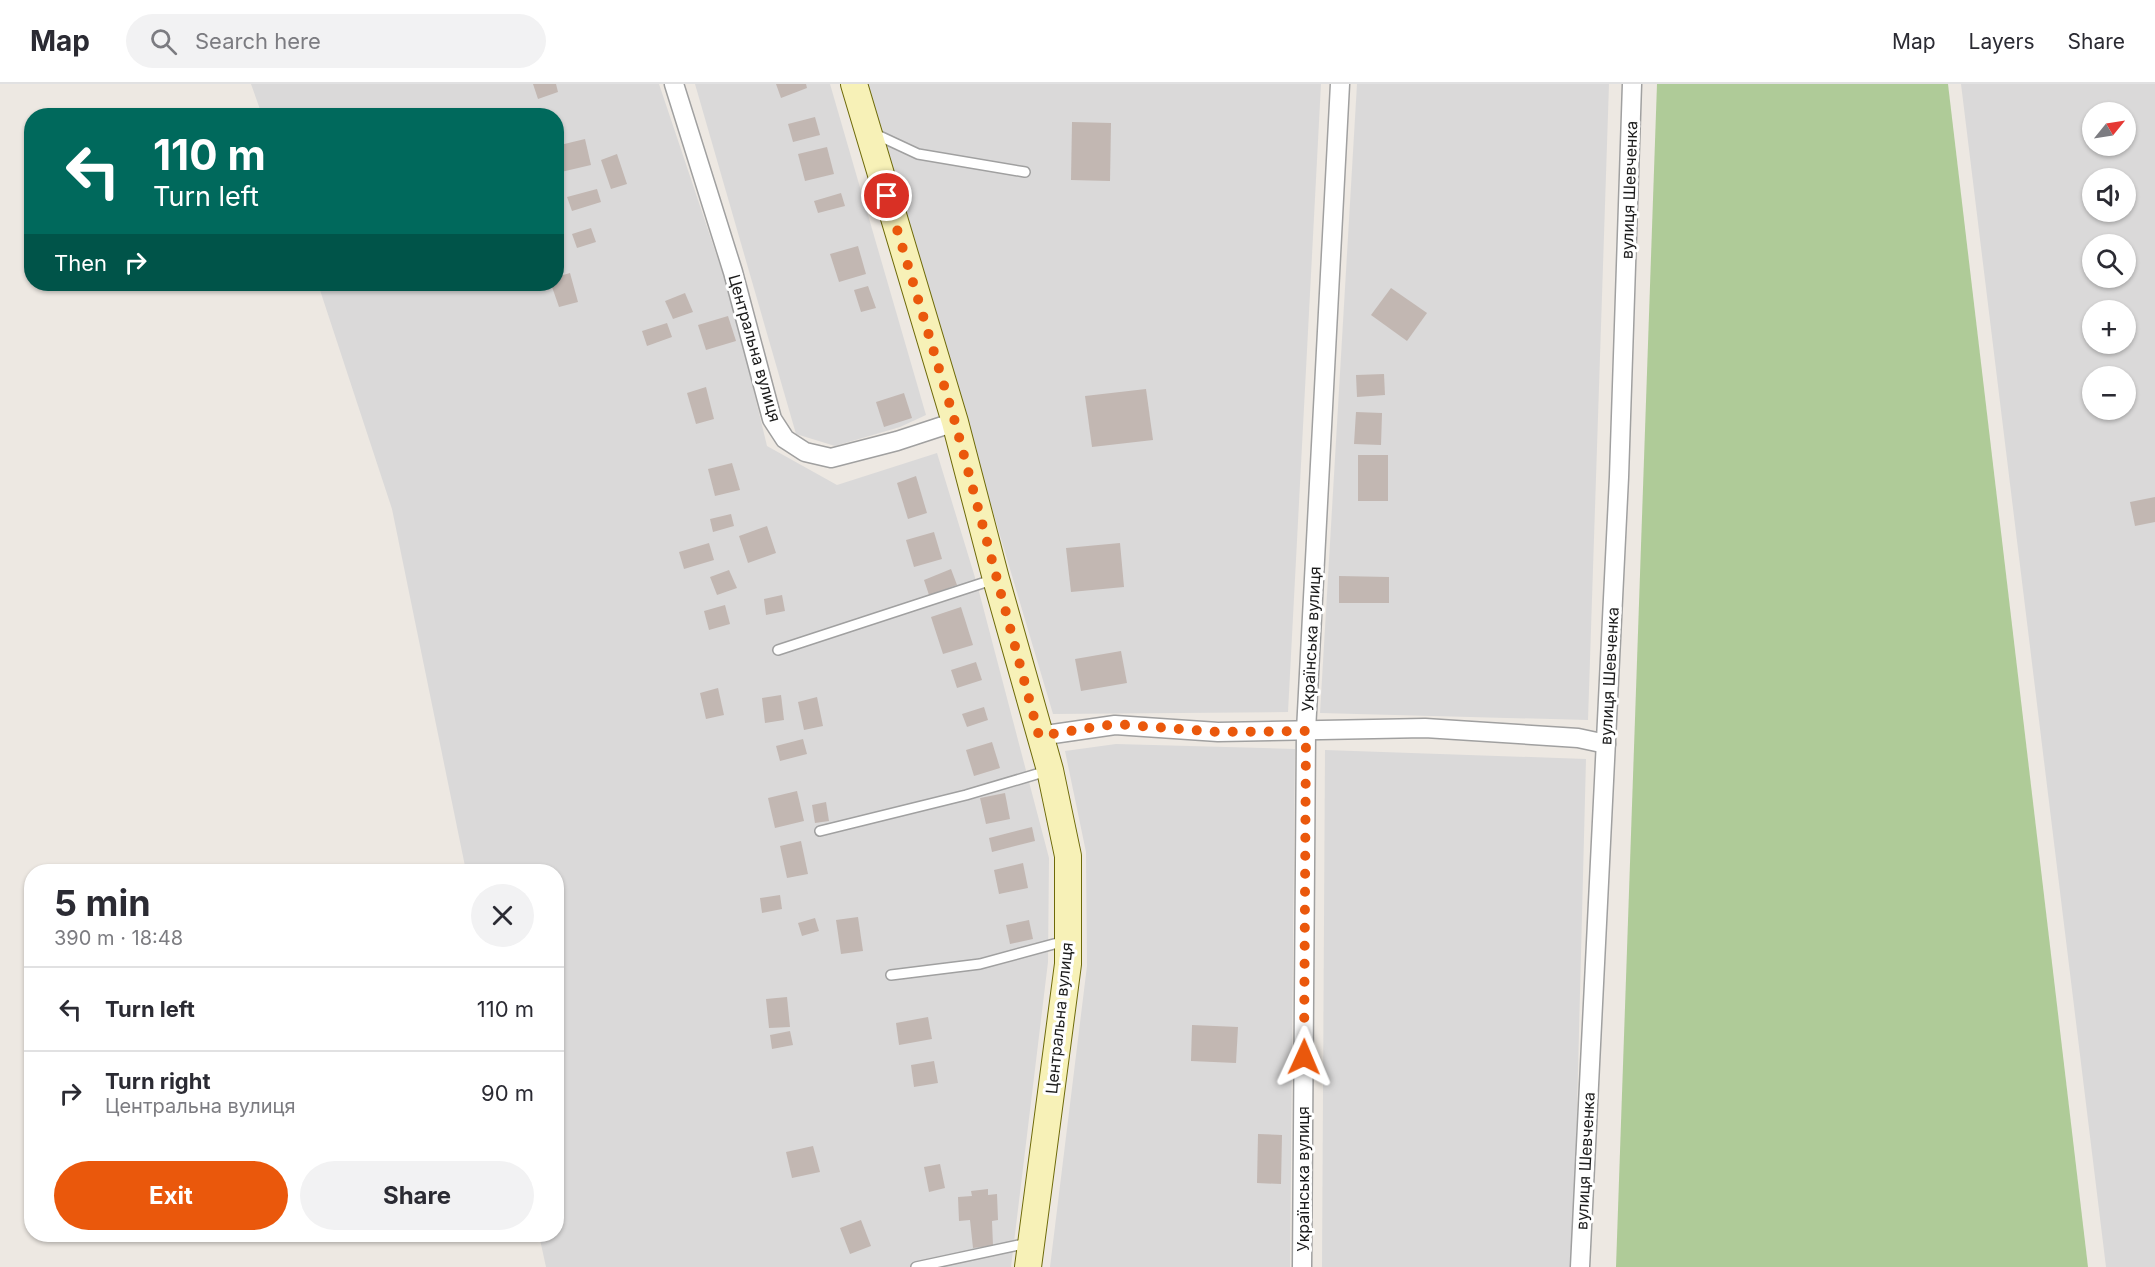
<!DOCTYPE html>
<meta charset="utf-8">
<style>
:root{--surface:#fff;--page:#f2f2f3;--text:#2b2b33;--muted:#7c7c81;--line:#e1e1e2;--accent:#ea580c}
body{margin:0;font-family:Inter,sans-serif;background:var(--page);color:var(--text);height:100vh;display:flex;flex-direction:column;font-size:22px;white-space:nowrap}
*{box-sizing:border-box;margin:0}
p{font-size:20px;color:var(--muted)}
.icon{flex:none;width:33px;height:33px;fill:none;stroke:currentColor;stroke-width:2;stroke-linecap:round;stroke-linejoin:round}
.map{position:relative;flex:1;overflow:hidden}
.details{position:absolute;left:24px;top:780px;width:540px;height:378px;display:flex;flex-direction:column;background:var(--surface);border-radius:24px;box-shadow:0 2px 4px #0004}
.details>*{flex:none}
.hud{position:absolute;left:24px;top:24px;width:540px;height:183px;border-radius:24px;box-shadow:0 2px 4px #0004;background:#00695c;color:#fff;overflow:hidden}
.needle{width:39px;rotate:60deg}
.tools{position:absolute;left:2082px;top:18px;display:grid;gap:12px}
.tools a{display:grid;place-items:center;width:54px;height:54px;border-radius:50%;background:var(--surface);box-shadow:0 2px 4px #0004;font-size:30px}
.pin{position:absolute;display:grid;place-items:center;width:51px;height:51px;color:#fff;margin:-26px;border:3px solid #fff;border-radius:50%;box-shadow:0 2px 6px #0007}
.me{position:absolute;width:66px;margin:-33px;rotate:1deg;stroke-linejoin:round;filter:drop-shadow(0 0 4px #0008)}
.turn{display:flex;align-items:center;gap:21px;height:126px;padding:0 30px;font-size:27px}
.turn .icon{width:78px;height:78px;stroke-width:2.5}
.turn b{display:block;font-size:42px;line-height:51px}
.then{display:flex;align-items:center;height:57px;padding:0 30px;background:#0003;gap:12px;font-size:22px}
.round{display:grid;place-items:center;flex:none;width:63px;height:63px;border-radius:32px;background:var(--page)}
.overview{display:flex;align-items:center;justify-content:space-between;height:102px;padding:0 30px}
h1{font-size:36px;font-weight:700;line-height:45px}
.primary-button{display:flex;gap:12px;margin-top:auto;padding:12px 30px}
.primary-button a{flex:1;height:69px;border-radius:36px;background:var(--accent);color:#fff;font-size:24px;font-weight:700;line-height:69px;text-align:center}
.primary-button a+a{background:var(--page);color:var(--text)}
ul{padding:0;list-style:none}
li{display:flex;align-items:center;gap:18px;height:84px;padding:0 30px;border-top:2px solid var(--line)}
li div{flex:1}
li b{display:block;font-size:22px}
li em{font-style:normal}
header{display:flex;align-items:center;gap:36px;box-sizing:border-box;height:84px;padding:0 30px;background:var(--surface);border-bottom:2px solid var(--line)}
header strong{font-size:28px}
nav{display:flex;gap:33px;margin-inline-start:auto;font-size:21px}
.search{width:420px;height:54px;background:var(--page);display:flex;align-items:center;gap:15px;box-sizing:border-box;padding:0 21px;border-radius:33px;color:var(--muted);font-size:22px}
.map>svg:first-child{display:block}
.residential{fill:#dad9d9;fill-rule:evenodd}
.forest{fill:#afcb98}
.building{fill:#c2b7b2}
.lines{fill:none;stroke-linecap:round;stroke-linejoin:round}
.lane-casing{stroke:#a0a0a0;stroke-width:12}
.street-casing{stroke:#a0a0a0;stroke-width:21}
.secondary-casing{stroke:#6e6a09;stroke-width:28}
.lane{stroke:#fff;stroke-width:9}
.street{stroke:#fff;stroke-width:18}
.secondary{stroke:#f7f1b7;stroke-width:26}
.route{stroke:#ea580c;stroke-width:10;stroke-dasharray:0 18}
.labels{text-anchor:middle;stroke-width:6;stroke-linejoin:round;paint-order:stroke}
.street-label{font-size:16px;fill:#1c1c1c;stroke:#fff}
</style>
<header>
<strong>Map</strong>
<div class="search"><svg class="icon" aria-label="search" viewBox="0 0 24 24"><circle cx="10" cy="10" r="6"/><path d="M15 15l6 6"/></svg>Search here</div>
<nav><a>Map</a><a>Layers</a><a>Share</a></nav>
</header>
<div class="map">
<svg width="2155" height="1183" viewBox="0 0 2155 1183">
<rect width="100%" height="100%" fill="#ede8e2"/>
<g class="residential">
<path d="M251,0H659L732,217L767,362L837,401L937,369L977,500L1049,774L1048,878L1011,1183H546L539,1151L556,1150V788L466,787L392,425L318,200H556V32L262,31Z"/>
<path d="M695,0H830L926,331L900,343L835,362L796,350Z"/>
<path d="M866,0H1321L1288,628L1053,630Z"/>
<path d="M1357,0H1609L1588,636L1320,629Z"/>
<path d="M1961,0H2155V1183H2106ZM2092,28H2126V62H2092ZM2092,94H2126V128H2092ZM2092,160H2126V194H2092ZM2092,226H2126V260H2092ZM2092,292H2126V326H2092Z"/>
<path d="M1116,660L1295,665L1290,1183H1050L1087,882L1086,768L1065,667Z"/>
<path d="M1325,666L1586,675L1573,1183H1322Z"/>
</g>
<path class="forest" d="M1657,0H1948L2088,1183H1616Z"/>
<g class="building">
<path d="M533,0H556L558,8L538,15Z"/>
<path d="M776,0H806L807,4L781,14Z"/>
<path d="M815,33L820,51L793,58L788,40Z"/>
<path d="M1072,38L1111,39L1110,97L1071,96Z"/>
<path d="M585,55L591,81L561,88L556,62Z"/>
<path d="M827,63L834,90L805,97L798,70Z"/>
<path d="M617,70L627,100L611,105L601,76Z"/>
<path d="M597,105L601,118L572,127L567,113Z"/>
<path d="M841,109L845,122L818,129L814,117Z"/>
<path d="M591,144L596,158L577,164L572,150Z"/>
<path d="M858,162L866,190L839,198L830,170Z"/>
<path d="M570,189L578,218L559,223L551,200H556V193Z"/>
<path d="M868,202L876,224L861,228L854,206Z"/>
<path d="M1391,204L1427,229L1407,257L1371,231Z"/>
<path d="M685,209L693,228L673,235L665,217Z"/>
<path d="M728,232L736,257L706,266L698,241Z"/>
<path d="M667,239L672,253L647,262L642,247Z"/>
<path d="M1384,290L1385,311L1357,313L1356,291Z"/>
<path d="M706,303L714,335L696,340L687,309Z"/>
<path d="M1146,305L1153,356L1092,363L1085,312Z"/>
<path d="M904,309L912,334L884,343L876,318Z"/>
<path d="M1356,328L1382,329L1381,361L1354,360Z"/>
<rect x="1358" y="371" width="30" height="46"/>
<path d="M732,379L740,406L715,412L708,385Z"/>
<path d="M916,392L927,429L908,435L897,399Z"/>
<path d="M2155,413V438L2135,442L2130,418Z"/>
<path d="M731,430L734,442L713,448L710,435Z"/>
<path d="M767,442L776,469L748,479L739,452Z"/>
<path d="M934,448L942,475L914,483L906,456Z"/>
<path d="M709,459L714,476L684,485L679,468Z"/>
<path d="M1120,459L1124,503L1071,508L1066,464Z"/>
<path d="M951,485L957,501L929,511L924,496Z"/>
<path d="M729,486L737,504L717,511L710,493Z"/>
<path d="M1339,492L1389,493V519H1339Z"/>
<path d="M782,511L785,527L766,531L764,515Z"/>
<path d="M725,521L730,540L709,546L704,527Z"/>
<path d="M961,523L973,561L943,570L931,533Z"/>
<path d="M1121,567L1127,599L1081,607L1075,575Z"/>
<path d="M976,578L982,596L957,604L951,586Z"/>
<path d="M718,604L724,631L706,635L700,609Z"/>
<path d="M781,611L784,636L765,639L762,614Z"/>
<path d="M817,613L823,642L804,646L798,618Z"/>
<path d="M984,623L988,636L967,643L962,630Z"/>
<path d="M803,655L807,670L780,677L776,662Z"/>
<path d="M992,658L1000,684L974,692L966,666Z"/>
<path d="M797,707L804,737L775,744L768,714Z"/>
<path d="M1005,709L1010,735L986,740L980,714Z"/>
<path d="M826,718L829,737L815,739L812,721Z"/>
<path d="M1032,743L1035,757L992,768L989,754Z"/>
<path d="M801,757L808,790L787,794L780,762Z"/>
<path d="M1023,779L1028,804L999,810L994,786Z"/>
<path d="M780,811L782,825L762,829L760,814Z"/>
<path d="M858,833L863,867L841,870L836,836Z"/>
<path d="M815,834L819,847L802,852L798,839Z"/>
<path d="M1029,836L1033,855L1010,860L1006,841Z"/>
<path d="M787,913L790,943L769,944L766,915Z"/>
<path d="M928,933L932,955L899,961L896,939Z"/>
<path d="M1192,941L1238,943L1236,979L1191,977Z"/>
<path d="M790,947L793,961L772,965L770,951Z"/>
<path d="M934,977L938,999L914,1003L911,981Z"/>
<path d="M1258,1050L1282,1051L1281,1100L1257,1099Z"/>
<path d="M813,1062L820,1088L792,1094L786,1068Z"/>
<path d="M940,1080L945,1104L929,1108L924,1083Z"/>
<path d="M988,1105V1111L997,1110L998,1136L992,1137L993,1162L973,1164L970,1136L959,1137L958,1113L972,1112L971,1107Z"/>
<path d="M861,1136L871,1162L850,1170L840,1144Z"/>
</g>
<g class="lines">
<defs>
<g id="lane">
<path d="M873,49L918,70L1025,88"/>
<path d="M778,566L995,495"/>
<path d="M820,747L966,711L1047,687"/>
<path d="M891,891L980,880L1065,857"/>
<path d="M916,1183L1028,1159"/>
</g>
<g id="street">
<path d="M674,0L733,188L772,335L785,355L805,368L831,374L897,357L955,338"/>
<path d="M1039,652L1115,641L1218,648L1425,644L1578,654L1606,660"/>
<path d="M1302,1183L1306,647L1340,0"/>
<path d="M1580,1183L1619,393L1632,0"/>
</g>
<path id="secondary" d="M854,0L955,338L996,495L1050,686L1068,772V880L1028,1183"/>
</defs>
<use href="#lane" class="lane-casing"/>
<use href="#street" class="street-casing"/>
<use href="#secondary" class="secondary-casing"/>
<use href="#lane" class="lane"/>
<use href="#street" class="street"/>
<use href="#secondary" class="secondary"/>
</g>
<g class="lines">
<path class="route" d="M887,112L955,338L1039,652L1115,640L1218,648L1306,647L1304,973"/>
</g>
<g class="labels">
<g class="street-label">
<text transform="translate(1629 106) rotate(-88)" y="6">вулиця Шевченка</text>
<text transform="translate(755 264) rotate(74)" y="6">Центральна вулиця</text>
<text transform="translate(1311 555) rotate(-87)" y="6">Українська вулиця</text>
<text transform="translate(1609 592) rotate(-87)" y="6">вулиця Шевченка</text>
<text transform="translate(1059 934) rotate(-84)" y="6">Центральна вулиця</text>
<text transform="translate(1585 1077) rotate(-87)" y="6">вулиця Шевченка</text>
<text transform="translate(1303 1095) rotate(-90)" y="6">Українська вулиця</text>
</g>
</g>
</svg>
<div class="tools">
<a><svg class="needle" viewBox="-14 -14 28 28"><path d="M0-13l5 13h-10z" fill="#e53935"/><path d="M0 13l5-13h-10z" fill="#7c7c81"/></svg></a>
<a><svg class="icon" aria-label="sound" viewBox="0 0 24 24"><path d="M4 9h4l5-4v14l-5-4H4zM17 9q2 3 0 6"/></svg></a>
<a><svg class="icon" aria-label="search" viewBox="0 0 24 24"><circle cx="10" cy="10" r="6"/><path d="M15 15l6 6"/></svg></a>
<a>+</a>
<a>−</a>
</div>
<div class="pin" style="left:887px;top:112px;background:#d93025"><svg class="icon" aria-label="arrive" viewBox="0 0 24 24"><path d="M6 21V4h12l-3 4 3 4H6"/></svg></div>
<svg class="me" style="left:1304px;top:973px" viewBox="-20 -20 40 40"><path d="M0-17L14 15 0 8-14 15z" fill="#ea580c" stroke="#fff" stroke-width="4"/></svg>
<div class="hud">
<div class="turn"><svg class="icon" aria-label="left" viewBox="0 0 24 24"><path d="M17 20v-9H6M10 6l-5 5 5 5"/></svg><div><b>110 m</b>Turn left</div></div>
<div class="then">Then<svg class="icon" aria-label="right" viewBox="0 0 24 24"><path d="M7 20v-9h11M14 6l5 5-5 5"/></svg></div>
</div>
<section class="details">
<div class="overview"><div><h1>5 min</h1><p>390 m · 18:48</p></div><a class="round"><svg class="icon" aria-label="close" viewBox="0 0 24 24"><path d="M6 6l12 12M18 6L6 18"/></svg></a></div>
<ul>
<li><svg class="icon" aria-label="left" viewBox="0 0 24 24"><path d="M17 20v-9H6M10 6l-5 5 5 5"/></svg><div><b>Turn left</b></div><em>110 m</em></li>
<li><svg class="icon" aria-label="right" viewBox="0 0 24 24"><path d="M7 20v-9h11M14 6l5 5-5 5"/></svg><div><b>Turn right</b><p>Центральна вулиця</p></div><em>90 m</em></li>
</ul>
<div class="primary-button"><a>Exit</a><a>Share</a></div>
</section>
</div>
